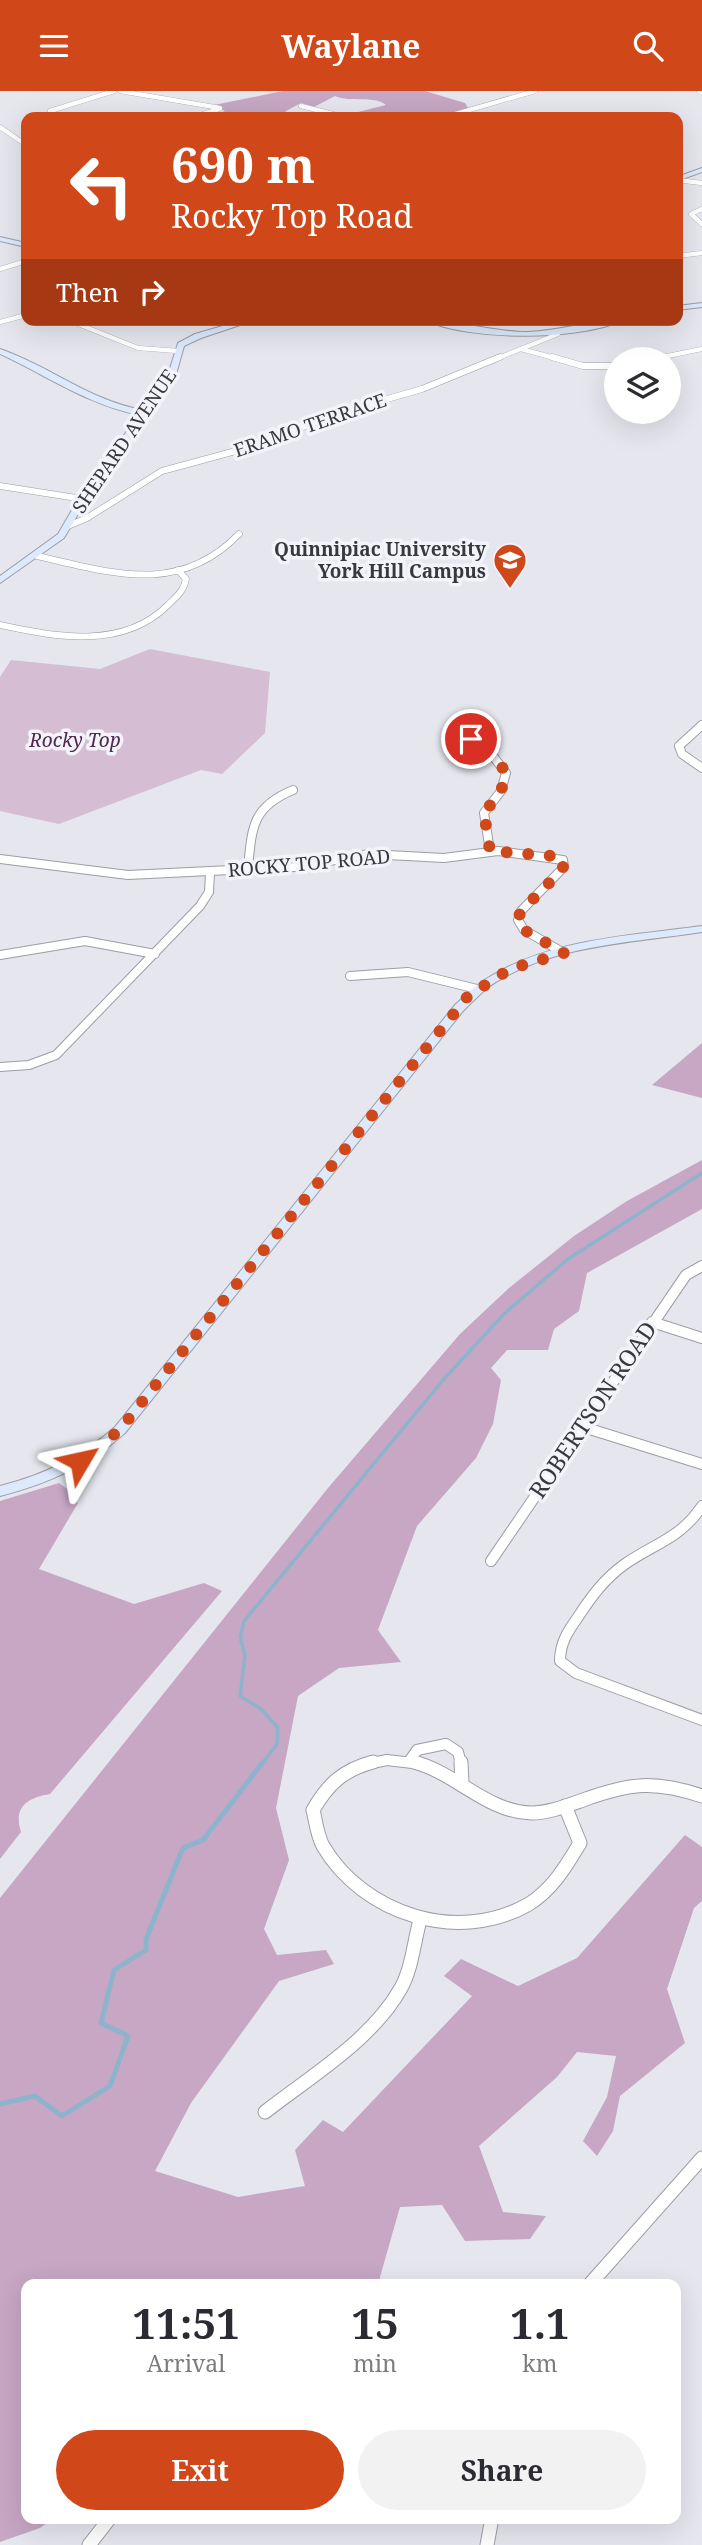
<!DOCTYPE html>
<style>
:root{--surface:#fff;--page:#f2f2f3;--text:#2b2b33;--muted:#7c7c81;--accent:#d0481a}
body{margin:0;font-family:"Noto Serif",serif;background:var(--page);color:var(--text);height:100vh;display:flex;flex-direction:column;font-size:26px;white-space:nowrap}
*{box-sizing:border-box;margin:0}
p{font-size:23px;color:var(--muted)}
.icon{flex:none;width:38px;height:38px;fill:none;stroke:currentColor;stroke-width:2;stroke-linecap:round;stroke-linejoin:round}
.map{position:relative;flex:1;overflow:hidden}
.drawer{position:absolute;left:21px;top:2188px;width:660px;height:245px;display:flex;flex-direction:column;background:var(--surface);border-radius:14px;box-shadow:0 7px 28px #0002}
.drawer>*{flex:none}
.hud{position:absolute;left:21px;top:21px;width:662px;height:214px;border-radius:14px;box-shadow:0 7px 28px #0002;background:#d0481a;color:#fff;overflow:hidden}
.fabs{position:absolute;left:604px;top:256px;display:grid;gap:14px}
.fabs a{display:grid;place-items:center;width:77px;height:77px;border-radius:50%;background:var(--surface);box-shadow:0 7px 28px #0002;font-size:35px}
.pin{position:absolute;display:grid;place-items:center;width:60px;height:60px;color:#fff;margin:-30px;border:4px solid #fff;border-radius:50%;box-shadow:0 2px 7px #0007}
.me{position:absolute;width:77px;margin:-38px;rotate:54deg;stroke-linejoin:round;filter:drop-shadow(0 0 5px #0008)}
.turn{display:flex;align-items:center;gap:24px;height:147px;padding:0 35px;font-size:32px}
.turn .icon{width:91px;height:91px;stroke-width:2.5}
.turn b{display:block;font-size:49px;line-height:60px}
.then{display:flex;align-items:center;height:66px;padding:0 35px;background:#0003;gap:14px;font-size:26px}
.eta{display:flex;justify-content:space-evenly;align-items:center;height:119px;text-align:center}
.eta b{font-size:42px;font-weight:700;line-height:49px}
.primary-button{display:flex;gap:14px;margin-top:auto;padding:14px 35px}
.primary-button a{flex:1;height:80px;border-radius:42px;background:var(--accent);color:#fff;font-size:28px;font-weight:700;line-height:80px;text-align:center}
.primary-button a+a{background:var(--page);color:var(--text)}
header{display:flex;justify-content:space-between;align-items:center;height:91px;padding:0 35px;background:var(--accent);color:#fff;font-size:32px;font-weight:700}
.map>svg:first-child{display:block}
.green{fill:#d5bdd3}
.forest{fill:#c7a7c4}
.lines{fill:none;stroke-linecap:round;stroke-linejoin:round}
.stream-far1{stroke:#8eb4cd;stroke-width:3.5}
.stream{stroke:#8eb4cd;stroke-width:5}
.street-far4-casing{stroke:#9c9da5;stroke-width:5}
.street-far3-casing{stroke:#9c9da5;stroke-width:7}
.street-far2-casing{stroke:#9c9da5;stroke-width:10}
.street-far1-casing{stroke:#9c9da5;stroke-width:12}
.street-casing{stroke:#9c9da5;stroke-width:15}
.secondary-casing{stroke:#9c9da5;stroke-width:2}
.street-far4{stroke:#fff;stroke-width:4.5}
.street-far3{stroke:#fff;stroke-width:6}
.street-far2{stroke:#fff;stroke-width:8}
.street-far1{stroke:#fff;stroke-width:10}
.street{stroke:#fff;stroke-width:13}
.secondary{fill:#dde9fc;fill-rule:evenodd}
.route{stroke:#d0481a;stroke-width:12;stroke-dasharray:0 21.6}
.labels{text-anchor:middle;stroke-width:7;stroke-linejoin:round;paint-order:stroke}
.far-street-label{font-size:19px;fill:#38393c;stroke:#f3f3fc}
.far-poi-label{font-size:19px;font-weight:bold;fill:#38393c;stroke:#f3f3fc;text-anchor:end}
.far-park-label{font-size:19px;font-style:italic;fill:#51284f;stroke:#f3f3fc}
.street-label{font-size:23px;fill:#38393c;stroke:#f3f3fc}
</style>
<header><svg class="icon" aria-label="menu" viewBox="0 0 24 24"><path d="M4 6h16M4 12h16M4 18h16"/></svg>Waylane<svg class="icon" aria-label="search" viewBox="0 0 24 24"><circle cx="10" cy="10" r="6"/><path d="M15 15l6 6"/></svg></header>
<div class="map">
<svg width="702" height="2454" viewBox="0 0 702 2454">
<rect width="100%" height="100%" fill="#e6e6ef"/>
<path class="green" d="M150,558L270,581L265,642L222,683L201,679L59,733L0,720V586L11,569L100,578Z"/>
<g class="forest">
<path d="M283,0H425L465,12L468,17L439,26H351L346,24L386,14C374,4 351,12 335,5L314,16L301,12L286,20L284,26H204L225,20L214,14Z"/>
<path d="M702,952V1007L652,994Z"/>
<path d="M702,1069V1118L587,1182L579,1220L554,1238L548,1259H507L491,1277L501,1289L493,1333L476,1367L417,1435L378,1539L401,1571L339,1577L298,1605L276,1717L289,1769L264,1838L277,1864L326,1859L334,1873L279,1890L191,2012L155,2080L238,2106L305,2095L295,2059L323,2029L343,2041L472,1905L444,1885L461,1868L518,1895L577,1867L685,1744L702,1756V1810L694,1817L667,1898L685,1952L620,2005L613,2040L597,2065L583,2050L607,2006L616,1965L577,1961L557,1986L479,2055L503,2121L546,2125L530,2148L465,2150L442,2114L400,2116L378,2193H26V2427H54L40,2437L0,2451V1807L328,1397L460,1243L509,1197L574,1145L627,1110Z"/>
<path d="M59,1392L74,1403L78,1412L39,1478L134,1513L204,1492L222,1500L50,1703C27,1707 13,1716 21,1741L0,1768V1410Z"/>
</g>
<g class="lines">
<path class="stream-far1" d="M262,1673L277,1653L278,1637L261,1618L240,1605L245,1564L240,1546L244,1530L443,1289L505,1222L568,1168L702,1082"/>
<path class="stream" d="M0,2013L35,2005L62,2025L110,1995L128,1945L101,1932L114,1879L146,1859V1848L183,1757L203,1749L263,1671"/>
<defs>
<g id="street-far4">
<path d="M120,0L220,17"/>
<path d="M699,0L702,1"/>
<path d="M301,15L345,26"/>
<path d="M50,20L114,0"/>
<path d="M194,26L219,18"/>
<path d="M445,26L535,0"/>
<path d="M0,36L26,54"/>
<path d="M677,89L702,92"/>
<path d="M702,118L691,123L702,133"/>
<path d="M677,165L702,162"/>
<path d="M0,178L26,170"/>
<path d="M68,229L138,257L178,260"/>
<path d="M0,231L26,224"/>
<path d="M521,258L558,268"/>
<path d="M496,268L558,243"/>
<path d="M653,268L702,258"/>
</g>
<g id="street-far3">
<path d="M552,266L583,275H616"/>
<path d="M653,268L661,266"/>
<path d="M0,395L83,408"/>
<path d="M68,435L87,427L162,380L243,358L349,319L422,298L500,266"/>
<path d="M37,465C112,482 179,505 239,443"/>
<path d="M0,534C56,546 123,559 168,514C177,505 184,500 186,488L178,479"/>
</g>
<g id="street-far2">
<path d="M702,634L679,655L682,663L702,677"/>
<path d="M455,644L486,656L506,682L501,700L484,722L490,760"/>
<path d="M0,768L128,784L295,776L369,763L444,767L498,760L563,769L564,776L521,820L518,829L524,839L564,862"/>
<path d="M248,777C252,736 252,716 293,699"/>
<path d="M0,864L85,850L155,863"/>
<path d="M350,885L408,881L477,898"/>
<path d="M0,976L29,974L56,964L200,815L209,801L210,781"/>
</g>
<g id="street-far1">
<path d="M652,1231L702,1247"/>
<path d="M580,1335L702,1373"/>
<path d="M702,1415C680,1448 655,1452 625,1473C605,1487 591,1506 578,1526C568,1540 560,1552 560,1570L576,1582L702,1629"/>
<path d="M491,1470L686,1184L702,1175"/>
<path d="M410,1669L417,1659L446,1653L458,1661L461,1673"/>
<path d="M367,1673L387,1669L421,1673"/>
</g>
<g id="street">
<path d="M373,1671C343,1679 328,1693 313,1719C316,1731 317,1744 323,1755C363,1823 458,1854 529,1813C553,1798 566,1775 580,1752L565,1715"/>
<path d="M414,1671C456,1682 487,1721 531,1722C549,1722 566,1715 583,1709C630,1692 654,1689 702,1705"/>
<path d="M461,1671L462,1693"/>
<path d="M265,2021C311,1985 372,1949 401,1897C412,1877 414,1851 420,1829"/>
<path d="M590,2193L702,2067"/>
<path d="M89,2454L110,2427"/>
<path d="M487,2454L492,2427"/>
</g>
<g id="secondary">
<path d="M702,77V81L677,90V86Z"/>
<path d="M0,146L26,152V156L0,150Z"/>
<path d="M702,212V216L677,219V215Z"/>
<path d="M243,229H255L201,247L184,255L175,287L94,396L64,447L0,492V485L58,443L86,395L139,324C88,314 46,284 0,263V258C50,275 90,310 143,319L167,287L178,252L195,243Z"/>
<path d="M425,229C459,229 492,241 527,241C559,240 591,229 623,229C579,250 469,250 425,229Z"/>
<path d="M702,835V841C630,852 548,854 487,897C479,904 471,912 463,920L125,1342C88,1375 47,1393 0,1405V1395C44,1384 81,1366 115,1336L455,914C463,907 470,899 479,893C542,848 628,845 702,835Z"/>
</g>
</defs>
<use href="#street-far4" class="street-far4-casing"/>
<use href="#street-far3" class="street-far3-casing"/>
<use href="#street-far2" class="street-far2-casing"/>
<use href="#street-far1" class="street-far1-casing"/>
<use href="#street" class="street-casing"/>
<use href="#secondary" class="secondary-casing"/>
<use href="#street-far4" class="street-far4"/>
<use href="#street-far3" class="street-far3"/>
<use href="#street-far2" class="street-far2"/>
<use href="#street-far1" class="street-far1"/>
<use href="#street" class="street"/>
<use href="#secondary" class="secondary"/>
</g>
<g class="lines">
<path class="route" d="M80,1370L108,1350L126,1331L468,905L510,878L564,862L524,839L517,830L521,820L561,780L565,772L552,765L490,760L484,722L501,700L506,682L490,658L471,648"/>
</g>
<defs>
<symbol id="university-pin" viewBox="-11 -11 22 30"><path d="M0 17L-7.5 6A9.5 9.5 0 1 1 7.5 6Z" fill="#d0481a" stroke="#f3f3fc"/><path d="M0-5L7-2L0 1L-7-2ZM-4 1L0 2.5L4 1V4Q0 6-4 4Z" fill="#fff"/></symbol>
</defs>
<g fill-rule="evenodd">
<use href="#university-pin" x="491" y="450" width="38" height="52"/>
</g>
<g class="labels">
<g class="far-street-label">
<text transform="translate(310 334) rotate(-19)" y="7">ERAMO TERRACE</text>
<text transform="translate(124 350) rotate(-56)" y="7">SHEPARD AVENUE</text>
<text transform="translate(309 772) rotate(-5)" y="7">ROCKY TOP ROAD</text>
</g>
<g class="far-poi-label">
<text x="486" y="465">Quinnipiac University<tspan x="486" dy="22">York Hill Campus</tspan></text>
</g>
<g class="far-park-label">
<text x="75" y="656">Rocky Top</text>
</g>
<g class="street-label">
<text transform="translate(593 1319) rotate(-56)" y="8">ROBERTSON ROAD</text>
</g>
</g>
</svg>
<div class="fabs">
<a><svg class="icon" aria-label="layers" viewBox="0 0 24 24"><path d="M12 4l9 5-9 5-9-5zM3 14l9 5 9-5"/></svg></a>
</div>
<div class="pin" style="left:471px;top:648px;background:#d93025"><svg class="icon" aria-label="arrive" viewBox="0 0 24 24"><path d="M6 21V4h12l-3 4 3 4H6"/></svg></div>
<svg class="me" style="left:80px;top:1370px" viewBox="-20 -20 40 40"><path d="M0-17L14 15 0 8-14 15z" fill="#d0481a" stroke="#fff" stroke-width="4"/></svg>
<div class="hud">
<div class="turn"><svg class="icon" aria-label="left" viewBox="0 0 24 24"><path d="M17 20v-9H6M10 6l-5 5 5 5"/></svg><div><b>690 m</b>Rocky Top Road</div></div>
<div class="then">Then<svg class="icon" aria-label="right" viewBox="0 0 24 24"><path d="M7 20v-9h11M14 6l5 5-5 5"/></svg></div>
</div>
<section class="drawer">
<div class="eta">
<div><b>11:51</b><p>Arrival</p></div>
<div><b>15</b><p>min</p></div>
<div><b>1.1</b><p>km</p></div>
</div>
<div class="primary-button"><a>Exit</a><a>Share</a></div>
</section>
</div>
